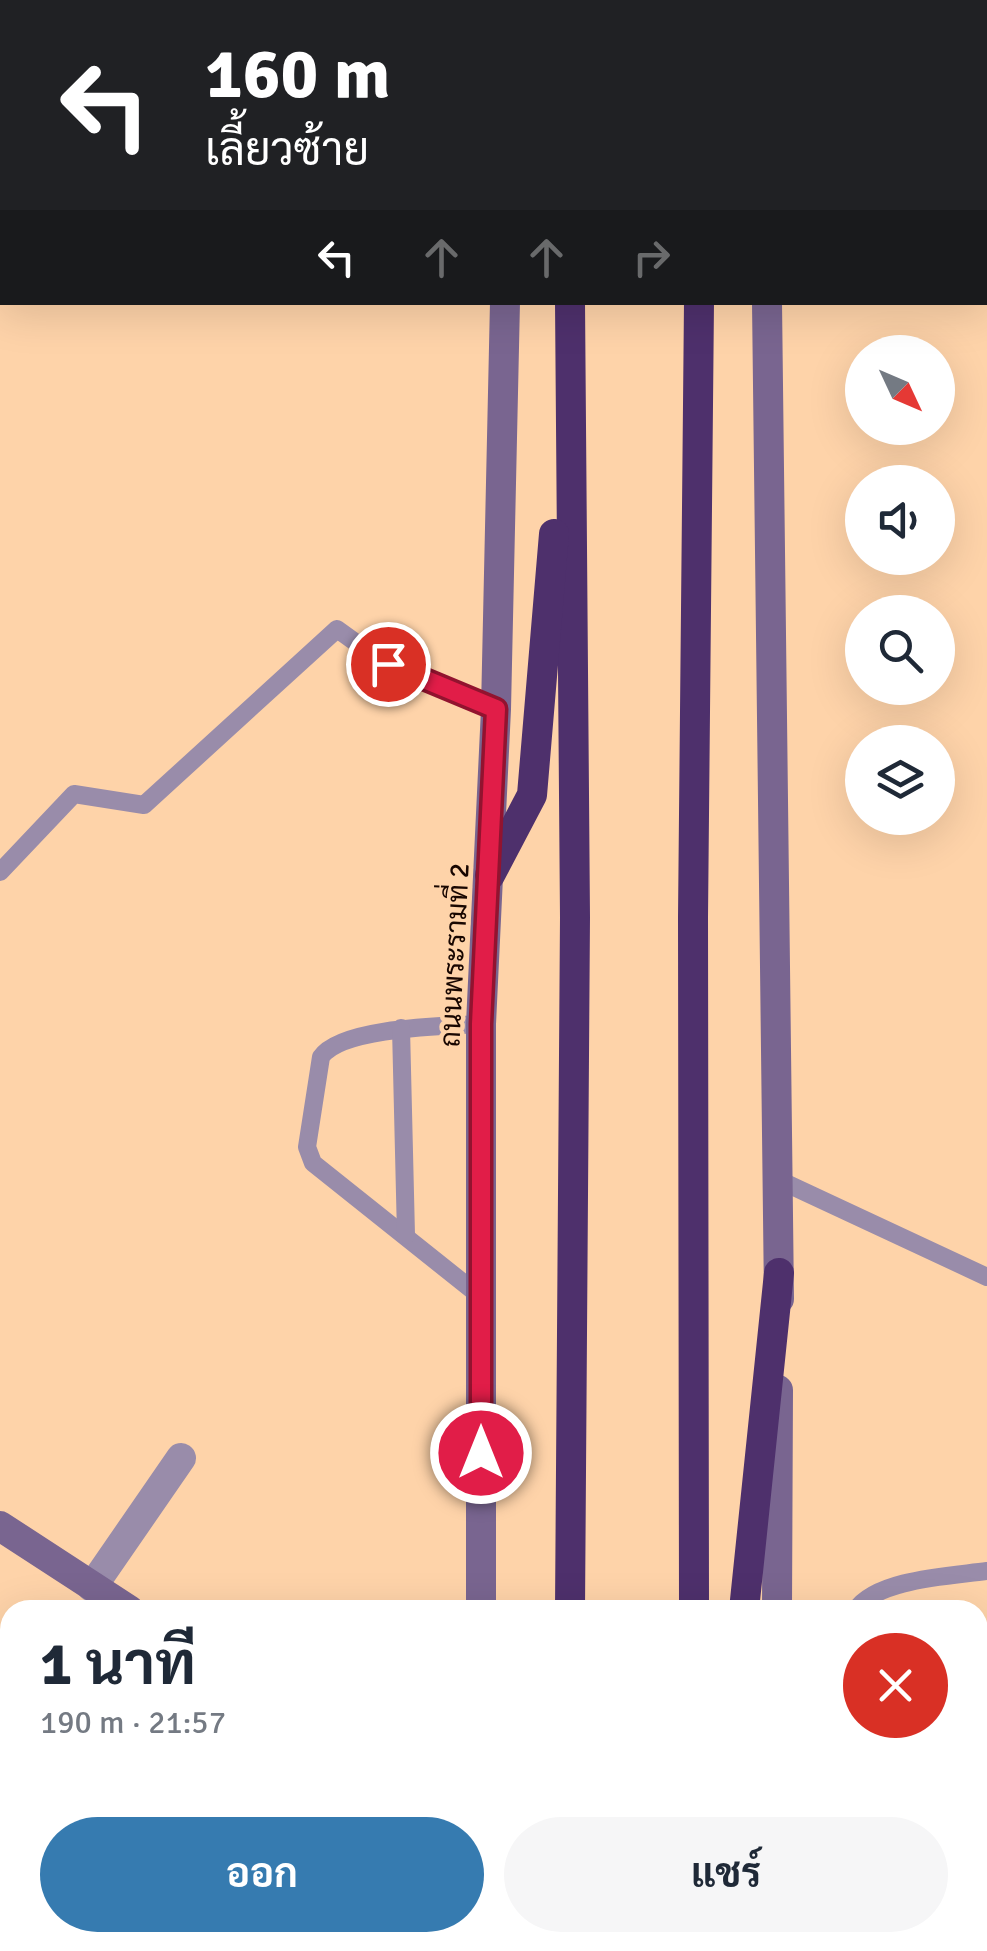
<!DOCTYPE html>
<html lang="th">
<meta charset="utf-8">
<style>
:root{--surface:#fff;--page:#f6f6f7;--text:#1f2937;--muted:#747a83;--accent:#367bb0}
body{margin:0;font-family:Signika,Sarabun,sans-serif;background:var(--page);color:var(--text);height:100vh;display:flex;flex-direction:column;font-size:38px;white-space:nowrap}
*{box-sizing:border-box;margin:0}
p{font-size:32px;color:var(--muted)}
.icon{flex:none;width:55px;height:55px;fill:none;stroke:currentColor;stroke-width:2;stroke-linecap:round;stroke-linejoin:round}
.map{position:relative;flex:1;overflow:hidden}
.sheet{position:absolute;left:0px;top:1600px;width:988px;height:352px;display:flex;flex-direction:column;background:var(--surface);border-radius:30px 30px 0 0;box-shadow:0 10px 40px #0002}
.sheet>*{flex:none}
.banner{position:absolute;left:0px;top:0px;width:988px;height:305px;box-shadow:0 10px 40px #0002;background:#202124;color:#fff;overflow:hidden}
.needle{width:65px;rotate:134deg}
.buttons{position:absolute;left:845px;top:335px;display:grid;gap:20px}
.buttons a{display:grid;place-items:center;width:110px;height:110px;border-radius:50%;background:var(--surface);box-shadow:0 10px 40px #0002;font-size:50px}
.pin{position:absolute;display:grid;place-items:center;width:85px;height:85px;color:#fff;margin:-42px;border:5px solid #fff;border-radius:50%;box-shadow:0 2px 10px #0007}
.me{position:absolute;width:110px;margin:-55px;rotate:0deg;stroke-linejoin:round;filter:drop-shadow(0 0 8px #0008)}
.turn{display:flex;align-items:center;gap:35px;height:210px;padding:0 40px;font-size:45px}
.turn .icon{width:130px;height:130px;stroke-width:2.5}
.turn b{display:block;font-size:70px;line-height:85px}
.lanes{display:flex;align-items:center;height:95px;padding:0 40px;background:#0003;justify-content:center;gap:50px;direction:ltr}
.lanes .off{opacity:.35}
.round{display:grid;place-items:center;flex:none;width:105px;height:105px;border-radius:52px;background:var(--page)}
.head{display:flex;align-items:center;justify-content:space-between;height:170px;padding:0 40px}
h1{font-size:60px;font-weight:700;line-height:75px}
.action{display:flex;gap:20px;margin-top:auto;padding:20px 40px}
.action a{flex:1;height:115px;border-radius:60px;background:var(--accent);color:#fff;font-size:40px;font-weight:700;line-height:115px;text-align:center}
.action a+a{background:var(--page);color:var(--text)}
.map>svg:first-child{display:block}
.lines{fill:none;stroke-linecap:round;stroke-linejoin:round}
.lane{stroke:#998caa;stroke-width:18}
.street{stroke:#998caa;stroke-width:30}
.secondary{stroke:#796590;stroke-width:30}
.highway{stroke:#4e306c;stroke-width:30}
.route-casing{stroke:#92132f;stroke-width:25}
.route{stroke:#e11d48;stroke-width:18}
.labels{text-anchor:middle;stroke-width:9;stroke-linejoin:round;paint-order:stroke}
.street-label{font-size:28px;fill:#180600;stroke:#fed3a9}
</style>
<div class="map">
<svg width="987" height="1951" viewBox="0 0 987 1951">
<rect width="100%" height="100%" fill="#fed3a9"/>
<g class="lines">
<g class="lane">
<path d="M0,872L74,794L144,805L337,629L387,665L496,709"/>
<path d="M481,1024C446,1026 341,1027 321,1057L307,1147L313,1163L481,1297"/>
<path d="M401,1028L406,1235"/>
<path d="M777,1179L987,1277"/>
<path d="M856,1610C876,1579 952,1576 987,1571"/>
<path d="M978,1828H987"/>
<path d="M391,1942V1951"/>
</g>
<g class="street">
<path d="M317,0L323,2"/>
<path d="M92,1587L181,1458"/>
</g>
<g class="secondary">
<path d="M510,0V2"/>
<path d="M769,2V0"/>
<path d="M901,2L903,0"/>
<path d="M767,302L779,1299"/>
<path d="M0,1526L129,1610"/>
<path d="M481,1610V1024L496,709L505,302"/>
<path d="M777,1610L778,1390"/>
<path d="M476,1951V1942"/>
<path d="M774,1951V1942"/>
</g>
<g class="highway">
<path d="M574,2V0"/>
<path d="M702,2V0"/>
<path d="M570,302L575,917L570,1610"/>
<path d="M490,875L532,795L554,534"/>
<path d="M694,1610L693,917L699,302"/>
<path d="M744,1610L779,1273"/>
<path d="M570,1951V1942"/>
<path d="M701,1951L703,1942"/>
</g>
</g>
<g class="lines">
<defs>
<path id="route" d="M388,664L496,709L481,1024V1453"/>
</defs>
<use href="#route" class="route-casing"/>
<use href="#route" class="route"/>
</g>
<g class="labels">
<g class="street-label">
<text transform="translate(454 955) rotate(-87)" y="10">ถนนพระรามที่ 2</text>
</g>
</g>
</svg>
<div class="buttons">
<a><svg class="needle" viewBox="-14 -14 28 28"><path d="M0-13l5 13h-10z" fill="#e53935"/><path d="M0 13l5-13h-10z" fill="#747a83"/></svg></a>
<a><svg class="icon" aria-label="sound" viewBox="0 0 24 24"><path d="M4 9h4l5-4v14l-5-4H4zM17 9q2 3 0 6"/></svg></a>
<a><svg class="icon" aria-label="search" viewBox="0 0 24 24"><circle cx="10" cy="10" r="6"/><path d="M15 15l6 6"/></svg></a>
<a><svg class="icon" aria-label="layers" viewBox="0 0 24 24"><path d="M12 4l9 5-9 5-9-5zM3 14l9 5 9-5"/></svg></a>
</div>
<div class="pin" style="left:388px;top:664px;background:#d93025"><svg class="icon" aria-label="arrive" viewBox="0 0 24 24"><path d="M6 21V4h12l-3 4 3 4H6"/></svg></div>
<svg class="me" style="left:481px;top:1453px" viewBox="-20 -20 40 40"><circle r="17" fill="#e11d48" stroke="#fff" stroke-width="3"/><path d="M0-11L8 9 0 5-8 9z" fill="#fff"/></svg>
<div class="banner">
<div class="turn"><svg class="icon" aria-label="left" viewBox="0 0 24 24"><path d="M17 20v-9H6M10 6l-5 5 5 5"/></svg><div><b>160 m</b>เลี้ยวซ้าย</div></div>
<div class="lanes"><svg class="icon" aria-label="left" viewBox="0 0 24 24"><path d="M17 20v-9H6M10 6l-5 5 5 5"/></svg><svg class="icon off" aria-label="ahead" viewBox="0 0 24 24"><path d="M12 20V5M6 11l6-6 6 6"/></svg><svg class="icon off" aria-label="ahead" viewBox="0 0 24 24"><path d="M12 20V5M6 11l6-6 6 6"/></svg><svg class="icon off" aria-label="right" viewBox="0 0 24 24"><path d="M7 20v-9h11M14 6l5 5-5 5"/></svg></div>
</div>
<section class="sheet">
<div class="head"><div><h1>1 นาที</h1><p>190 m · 21:57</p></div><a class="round" style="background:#d93025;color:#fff"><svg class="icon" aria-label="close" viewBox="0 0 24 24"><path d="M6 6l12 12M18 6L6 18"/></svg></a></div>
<div class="action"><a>ออก</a><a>แชร์</a></div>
</section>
</div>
